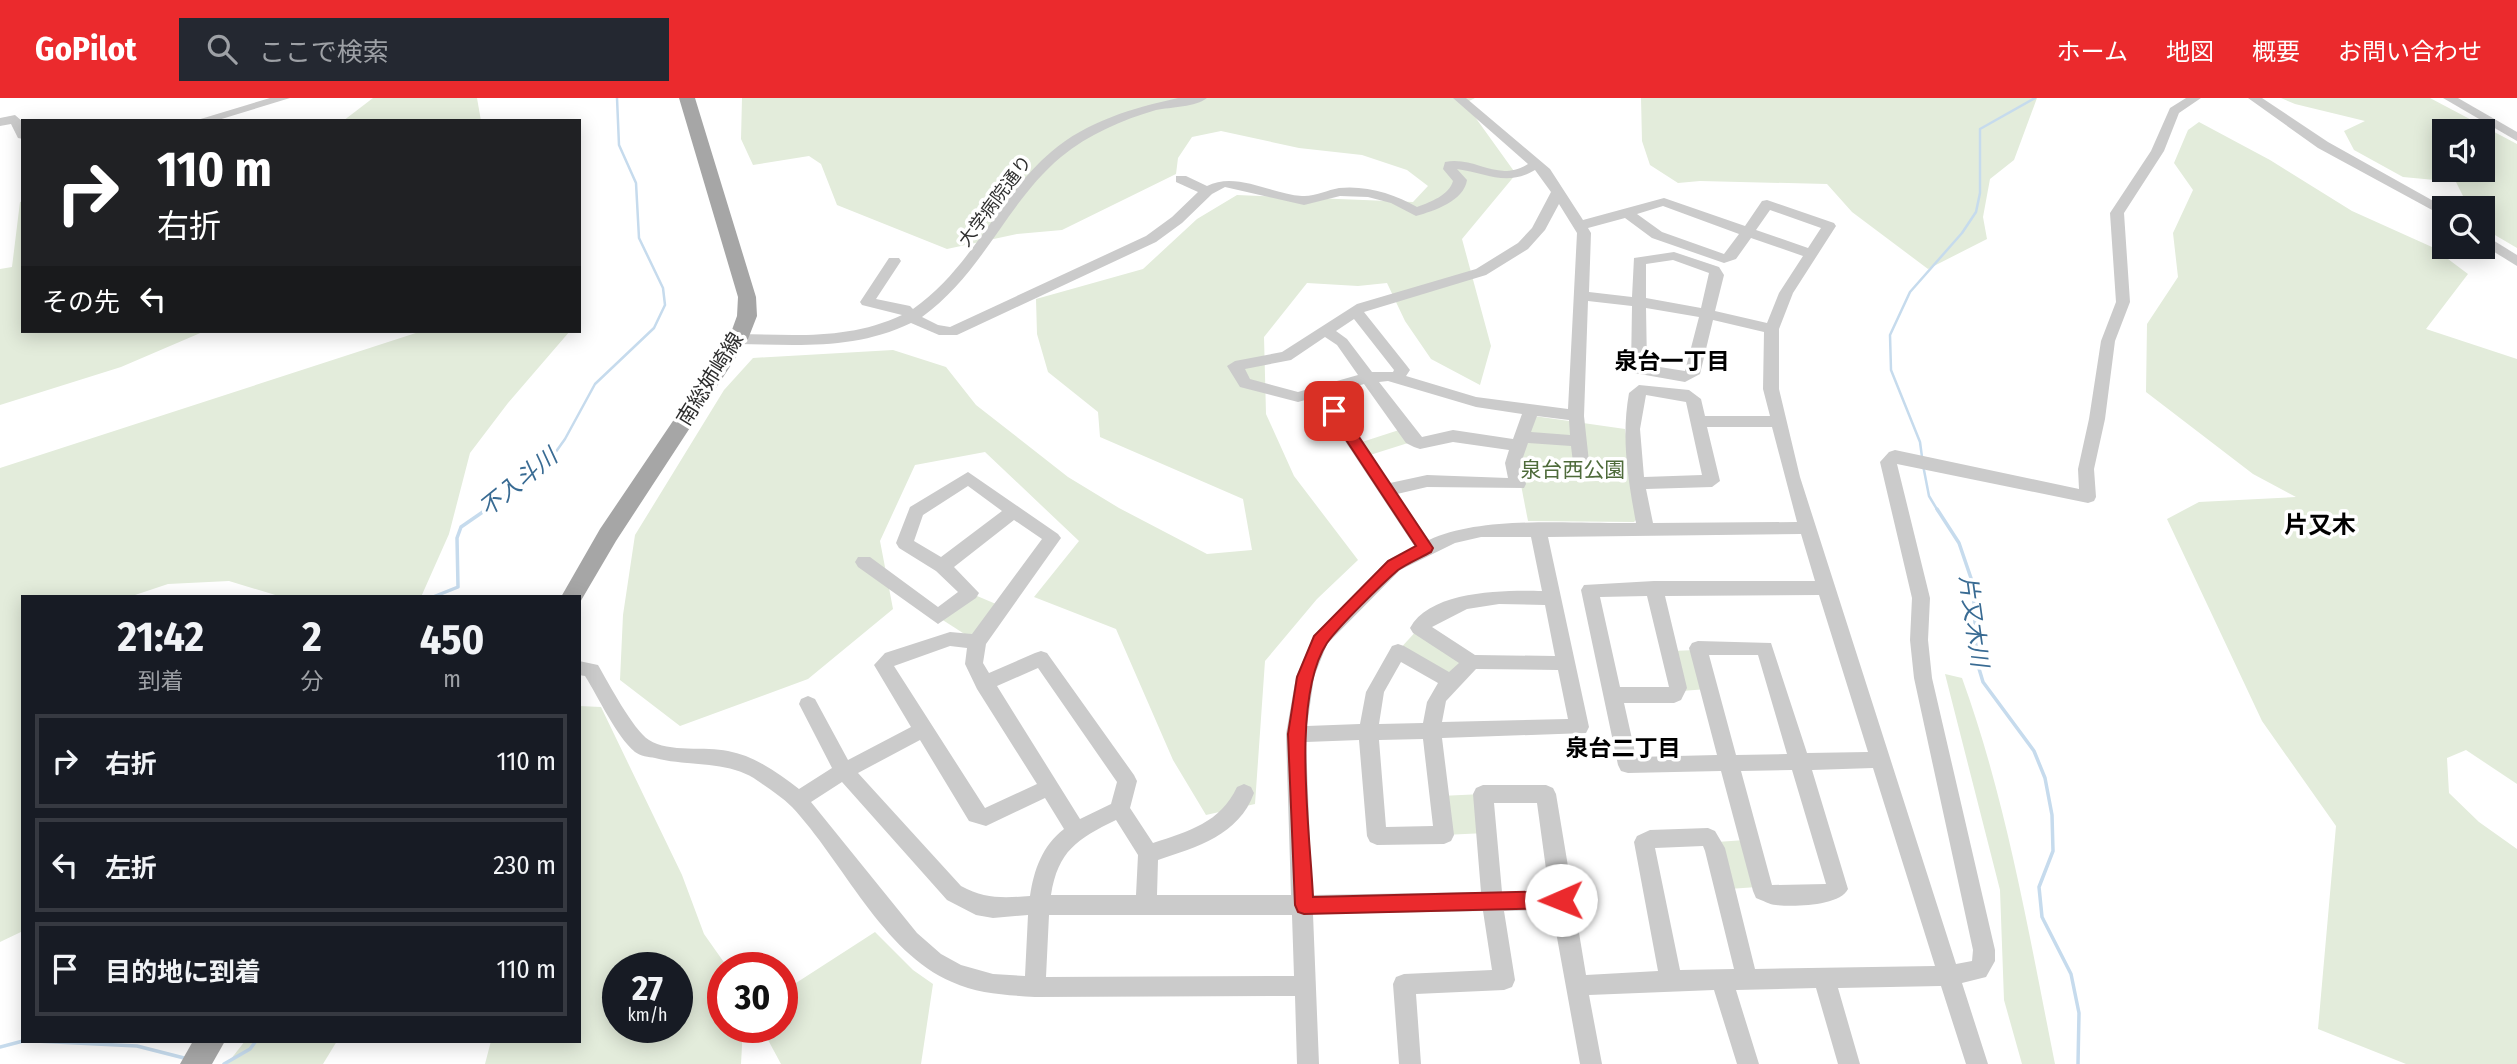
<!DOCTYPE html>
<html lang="ja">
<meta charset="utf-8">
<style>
:root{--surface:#171b24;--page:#242831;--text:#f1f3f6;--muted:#9ea1a6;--line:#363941;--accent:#eb2a2d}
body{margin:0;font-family:"Fira Sans Condensed","Noto Sans JP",sans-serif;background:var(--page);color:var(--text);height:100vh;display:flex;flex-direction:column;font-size:26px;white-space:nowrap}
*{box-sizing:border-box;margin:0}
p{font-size:23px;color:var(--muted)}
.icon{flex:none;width:38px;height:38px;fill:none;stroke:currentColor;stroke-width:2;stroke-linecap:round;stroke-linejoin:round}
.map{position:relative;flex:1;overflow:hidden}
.details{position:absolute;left:21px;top:497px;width:560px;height:448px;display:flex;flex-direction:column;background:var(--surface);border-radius:0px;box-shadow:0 4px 18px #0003}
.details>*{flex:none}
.hud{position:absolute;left:21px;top:21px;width:560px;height:214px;border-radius:0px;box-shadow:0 4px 18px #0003;background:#202124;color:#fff;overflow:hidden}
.tools{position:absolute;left:2432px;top:21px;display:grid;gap:14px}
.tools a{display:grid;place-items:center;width:63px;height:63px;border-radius:0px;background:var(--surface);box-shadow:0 4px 18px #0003;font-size:35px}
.speed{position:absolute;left:602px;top:854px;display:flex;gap:14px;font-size:35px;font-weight:700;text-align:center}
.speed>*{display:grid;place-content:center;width:91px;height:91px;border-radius:50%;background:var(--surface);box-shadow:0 4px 18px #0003;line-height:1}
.speed small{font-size:18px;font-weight:400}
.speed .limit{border:10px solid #d22;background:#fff;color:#111}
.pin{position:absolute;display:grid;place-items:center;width:60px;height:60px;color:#fff;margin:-30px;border-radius:14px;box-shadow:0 4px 10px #0006}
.me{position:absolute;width:77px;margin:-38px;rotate:269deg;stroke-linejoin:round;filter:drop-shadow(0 0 5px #0008)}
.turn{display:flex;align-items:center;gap:24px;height:147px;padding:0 21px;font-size:32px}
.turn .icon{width:91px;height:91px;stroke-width:2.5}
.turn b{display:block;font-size:49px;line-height:60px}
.then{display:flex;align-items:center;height:66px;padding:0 21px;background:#0003;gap:14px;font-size:26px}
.eta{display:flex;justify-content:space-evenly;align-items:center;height:119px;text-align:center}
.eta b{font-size:42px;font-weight:700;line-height:49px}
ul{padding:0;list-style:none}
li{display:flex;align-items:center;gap:21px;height:94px;margin:0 14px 10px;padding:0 7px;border:4px solid var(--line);border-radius:0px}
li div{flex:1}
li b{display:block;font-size:26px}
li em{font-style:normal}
header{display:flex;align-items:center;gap:42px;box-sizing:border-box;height:98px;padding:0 35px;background:var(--accent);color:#fff}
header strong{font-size:33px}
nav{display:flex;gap:38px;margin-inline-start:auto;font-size:24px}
.search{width:490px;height:63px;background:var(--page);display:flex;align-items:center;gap:18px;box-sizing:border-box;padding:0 24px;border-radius:0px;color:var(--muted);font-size:26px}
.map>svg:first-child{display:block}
.green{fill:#e3ecdb;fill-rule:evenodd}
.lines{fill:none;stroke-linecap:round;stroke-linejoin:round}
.stream-far1{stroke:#c6dbed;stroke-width:2.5}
.stream{stroke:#c6dbed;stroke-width:3.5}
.minor{fill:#cbcbcb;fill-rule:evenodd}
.major{fill:#a6a6a6;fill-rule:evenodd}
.route{fill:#eb2a2d;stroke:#991b1d;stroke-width:2}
.labels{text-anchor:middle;stroke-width:7;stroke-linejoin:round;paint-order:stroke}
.far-street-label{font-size:18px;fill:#2e2e2e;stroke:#fff}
.street-label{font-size:21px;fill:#2e2e2e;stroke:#fff}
.park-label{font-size:21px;fill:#4e6b3a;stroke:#fff}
.neighbourhood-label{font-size:23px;font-weight:bold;fill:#000;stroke:#fff}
.water-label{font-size:23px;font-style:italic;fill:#396b93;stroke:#fff}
.quarter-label{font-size:24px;font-weight:bold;fill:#000;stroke:#fff}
</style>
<header>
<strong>GoPilot</strong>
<div class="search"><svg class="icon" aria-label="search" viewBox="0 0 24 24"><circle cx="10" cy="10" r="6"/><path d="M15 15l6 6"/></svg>ここで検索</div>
<nav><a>ホーム</a><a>地図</a><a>概要</a><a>お問い合わせ</a></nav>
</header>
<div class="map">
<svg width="2517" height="966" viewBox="0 0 2517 966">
<rect width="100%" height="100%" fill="#fff"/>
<g class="green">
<path d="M373,0H477L481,23H343Z"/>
<path d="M742,0H1475L1465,5L1516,76L1462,141L1491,248L1480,287L1431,261L1405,223L1387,185L1358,188L1307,185L1264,239L1266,316L1294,378L1358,462L1317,501L1265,563L1255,706L1206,717L1173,662L1116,531L1034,499L1079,443L985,354L915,367L880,443L893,511L808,581L680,628L620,582L623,517L635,437L724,292L753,260L893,252L946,269L976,307L1068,379L1119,410L1207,456L1252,452L1243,401L1100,339L1098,314L1048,274L1037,236L1036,201L1143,171L1197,121L1237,97L1413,104L1428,88L1407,72L1362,57L1299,50L1221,33L1192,39L1178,60L1176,76L1062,132L1017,136L947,151L837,107L821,66L809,58L753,67L741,41Z"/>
<path d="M1641,0H2037L2014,62L1990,81L1983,119L1987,141L1928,171L1852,114L1827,86L1700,83L1678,85L1650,67L1642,43Z"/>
<path d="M2281,0H2430L2517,46V150L2483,130V110H2469L2456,84L2403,79L2354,52L2344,33L2365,23L2295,6ZM2445,33H2483V72H2445Z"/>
<path d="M2199,24L2270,62L2352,113L2432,149L2468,176L2426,231L2517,261V686L2466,652L2447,660L2449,695L2479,724L2517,751V966H2406L2318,931L2336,728L2262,623L2167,421L2199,404L2296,399L2253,376L2146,294L2147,226L2178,179L2173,135L2193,92L2174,65L2188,32Z"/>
<path d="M23,103V233H205L121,269L0,307V171L12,169L20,104Z"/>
<path d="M422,233H570L508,305L470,355L449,436L421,499H282L229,483L168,486L129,499H23V833L0,844V370Z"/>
<path d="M1534,318L1625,331L1637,421L1634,424L1528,423L1521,387L1520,356Z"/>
<path d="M1399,332L1408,345L1370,357L1362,344Z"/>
<path d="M970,495L1003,509L977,544L938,519Z"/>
<path d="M1419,530L1472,564L1451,584L1398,553Z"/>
<path d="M1696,552L1707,591L1682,593L1672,553Z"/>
<path d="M1945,576L1962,580C2007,704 2029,837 2055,966H2022L2004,902L2000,792Z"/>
<path d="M579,608L601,609L682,777L704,836L728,870H723V929H743L741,966H485L491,943H579ZM618,870H677V929H618Z"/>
<path d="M1483,696L1486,735L1444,737L1440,698Z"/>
<path d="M1745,742L1757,789L1729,791L1717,744Z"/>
<path d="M875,834L913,872L933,886L921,966H781L761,929H782V894Z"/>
<path d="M245,943H337L323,966H227Z"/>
</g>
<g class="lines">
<g class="stream-far1">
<path d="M1922,359L1920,344L1891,272L1890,237L1910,194L1962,135L1976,114L1980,95V31L2035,0"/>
<path d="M1923,367L1929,398L1938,413"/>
<path d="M484,413L530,380L550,362L565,341L595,286L654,230L665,207L663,190L639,140L636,85L619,47L617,0"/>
</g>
<g class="stream">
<path d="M1937,411L1959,445L1973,486L1977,564L1983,584L2034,653L2045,680L2052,717L2053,753L2039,789L2042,819L2071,876L2079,915L2078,966"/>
<path d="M433,499L458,489L457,440L461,429L487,411"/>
<path d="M35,943L137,948L188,961"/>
<path d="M0,949L23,943"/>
<path d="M224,966L250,951L256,943"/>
</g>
<g class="minor">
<path d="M270,0H290L215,23H194Z"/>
<path d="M1178,0H1207C1196,9 1171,9 1156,12C1122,22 1089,36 1061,59C1006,105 984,174 922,219L938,227L950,229L1146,138L1172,119L1198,94L1176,84V78H1186L1207,88C1236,73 1271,96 1302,98C1314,99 1327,92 1339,90C1366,87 1395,96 1417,109C1431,104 1449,97 1453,83L1443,71L1445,64C1477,58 1496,85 1528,66L1453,0H1466L1550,71L1583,122L1664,100L1745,128L1762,103L1767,102L1834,125L1836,128L1793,195L1779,231V291L1800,379L1956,866L1972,863L1973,852L1914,580L1910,542L1912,500L1880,364L1889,354L1895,352L2079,391L2078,371L2089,321L2101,243L2116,204L2110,115L2151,53L2170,10L2186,0H2201L2179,15L2164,53L2124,115L2130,204L2115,243L2105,321L2094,371L2096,399L2094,403L2088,405L1897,366L1930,500L1928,542L1932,580L1995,852V863L1986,879L1962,885L1988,966H1966L1941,888L1838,890L1860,966H1838L1816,890L1736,892L1759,966H1737L1714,892L1589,897L1602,966H1580L1552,812L1504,813L1515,882L1512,889L1504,892L1416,896L1421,966H1399L1393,886L1396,879L1404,876L1492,872L1483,813L1313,816L1319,966H1297L1295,898L1035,899C1007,897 978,896 952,884C883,855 842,762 792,709C782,699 769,691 758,683C730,662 688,669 655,660C649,659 640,658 635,654C616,638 599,600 585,578L579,577V563L598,567C608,584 633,632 649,642C669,655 706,648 728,653C755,658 778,675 799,691L832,670L799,606L801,601L808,598L815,601L848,662L911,629L877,572L874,567L885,555L950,534L972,536L1042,441L1014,422L954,469L979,495L976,500L938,526L858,469L855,464L858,459H870L938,509L958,494L936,473L899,450L896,445L910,409L968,374L1058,436L1061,440L986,546L983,565L989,575L1035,555L1041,553L1047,555L1134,677L1137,683L1130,710L1153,745C1189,733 1220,725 1237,689L1244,686L1251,689L1254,695C1239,737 1197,749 1158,762L1157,797H1291L1286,636L1296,579L1314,537L1388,462L1415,449L1316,299L1298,304L1240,289L1227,268L1235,263L1282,254L1357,206L1476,171L1518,145L1532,130L1551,94L1535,72C1507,89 1486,75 1457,71L1467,82C1464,103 1434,113 1416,118L1391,105L1368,99L1340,98L1304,107L1225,89L1212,96L1182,125L1156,144L957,237H939L911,225C855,252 798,247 738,246L731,241L738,236C795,237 849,242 902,217L862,207L860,204L889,160H899L901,163L876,201L910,208L913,211C972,170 997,100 1051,54C1087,23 1133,10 1178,0ZM1559,106L1577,135L1568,311L1476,299L1406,278L1410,272L1407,268L1364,214L1486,177L1528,151L1545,132ZM1663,108L1739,136L1724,156L1662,134L1637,116ZM1770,112L1821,130L1808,150L1756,132ZM1625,120L1652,140L1724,165L1736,161L1751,140L1803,158L1779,195L1767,225L1715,213L1724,177L1719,169L1674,154L1634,160L1632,199L1589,194L1591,135L1588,130ZM1673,162L1709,175L1701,210L1646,200V166ZM1588,203L1632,208L1631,271L1634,275L1685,284L1700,276L1713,222L1764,234L1763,291L1770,318H1705L1701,301L1689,292L1639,287L1629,295C1621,340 1628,381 1636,425C1576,426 1482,417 1429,442L1397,396L1427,389L1524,390L1526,386L1521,365L1528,345L1571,348L1574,373L1582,379L1588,377L1590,373L1584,318ZM1646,210L1699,219L1685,273L1647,267ZM1354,221L1394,272L1393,274H1372L1347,241L1336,233ZM1325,239L1337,247L1358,277L1298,294L1250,281L1245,271L1291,262ZM1388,283L1476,309L1522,316L1513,341L1453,332L1422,339L1379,284ZM1364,286L1406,345L1414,349L1420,351L1453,344L1509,352L1505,365L1508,380L1427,377L1390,385L1330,296ZM1646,297L1686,304L1702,377L1644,379L1640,331ZM1537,318L1569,322L1570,337L1531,334ZM1707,329H1772L1797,424L1653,425L1646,391L1712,389L1720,383ZM968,388L1002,413L941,459L914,443L923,417ZM1801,436L1815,483H1654L1584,487L1581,492L1618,667L1621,673L1628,675L1721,673L1753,793L1756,800C1762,802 1770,807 1776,807C1794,809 1840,808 1848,791L1812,672L1873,670L1935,868L1755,871L1725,750L1715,733L1708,730L1650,732L1637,738L1634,744L1658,873L1586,877L1556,696L1553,690L1546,687H1483L1476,690L1473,696L1481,794L1312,797L1306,644L1359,642L1367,738L1370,744L1377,747L1444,746L1451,743L1454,737L1442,640L1586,635L1589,629L1548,439ZM1481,439H1531L1542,493C1506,492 1430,492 1410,530L1413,535L1459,565L1449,574L1404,548L1398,546L1392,548L1366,594L1360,626L1307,628L1314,579L1327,546L1400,472L1455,445ZM1819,497L1868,654L1807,655L1771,545L1698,543L1692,545L1689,550L1717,657L1636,659L1624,605H1674L1681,602L1687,590L1665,498ZM1647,498L1669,589H1620L1600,499ZM1499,506L1545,507L1555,558L1475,557L1432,529L1467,511ZM950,548L967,550L965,566L977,591L1037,686L985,710L894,568ZM1709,557H1758L1787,656L1736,657ZM1401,564L1438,585L1427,604L1423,625L1379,626L1384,594ZM1038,570L1117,684L1111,706L1080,721L997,588ZM1476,571L1558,572L1568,621L1442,624L1446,603ZM1423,641L1433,728L1386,729L1379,642ZM920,642L969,723L986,728L1045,700L1064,731C1042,748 1034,772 1030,798C1003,800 985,801 961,788L858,675ZM1792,672L1826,786L1772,787L1741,673ZM842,684L947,802L976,817L993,820L1028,817L1025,878L993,876L961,867L941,856L917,835L811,704ZM1494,705H1537L1549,793L1502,794ZM1116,722L1138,757L1136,797H1051C1058,753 1077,741 1116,722ZM1703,748L1705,753L1734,871L1680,872L1655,750ZM1049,817H1292L1294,878L1046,879Z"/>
<path d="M2248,0H2262L2328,44L2446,110L2445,119L2318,50Z"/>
<path d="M2443,0H2458L2517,34V43Z"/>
<path d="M15,17L23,24V41L18,40L11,26L0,28V20Z"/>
<path d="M2483,136L2517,157V168L2483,147Z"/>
</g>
<g class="major">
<path d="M679,0H695L756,199L757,218L748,241L616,443L579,506V499H561L600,431L729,240L737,218L738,199Z"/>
<path d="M193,943H225L212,966H180Z"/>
</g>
</g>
<path class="route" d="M1334,308L1339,309L1433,450L1431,454C1420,460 1408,465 1398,472C1382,486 1339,528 1327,545C1291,600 1310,733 1313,799L1561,793L1568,795L1571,802L1568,808L1561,810L1304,816L1298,814L1295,807L1288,636L1297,579L1314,538L1388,463L1416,448L1327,313Z"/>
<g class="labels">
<g class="far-street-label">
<text transform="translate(995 103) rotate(-53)" y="6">大学病院通り</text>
</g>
<g class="street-label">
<text transform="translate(710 281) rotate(-58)" y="7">南総姉崎線</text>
</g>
<g class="park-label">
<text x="1573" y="379">泉台西公園</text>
</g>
<g class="neighbourhood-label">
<text x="1672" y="271">泉台一丁目</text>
<text x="1623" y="658">泉台二丁目</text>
</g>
<g class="water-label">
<text transform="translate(518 384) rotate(-39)" y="8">不入斗川</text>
<text transform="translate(1974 523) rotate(82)" y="8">片又木川</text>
</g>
<g class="quarter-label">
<text x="2320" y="435">片又木</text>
</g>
</g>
</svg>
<div class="tools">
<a><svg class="icon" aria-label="sound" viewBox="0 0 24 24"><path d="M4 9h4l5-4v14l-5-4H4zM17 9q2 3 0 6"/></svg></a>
<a><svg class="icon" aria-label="search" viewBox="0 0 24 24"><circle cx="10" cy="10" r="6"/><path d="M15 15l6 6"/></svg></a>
</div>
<div class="speed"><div>27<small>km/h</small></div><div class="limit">30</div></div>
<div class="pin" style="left:1334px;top:313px;background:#d93025"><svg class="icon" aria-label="arrive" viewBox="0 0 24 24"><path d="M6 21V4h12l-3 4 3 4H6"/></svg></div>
<svg class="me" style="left:1561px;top:802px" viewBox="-20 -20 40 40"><circle r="19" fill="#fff"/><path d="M0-13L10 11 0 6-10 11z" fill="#eb2a2d"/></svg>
<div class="hud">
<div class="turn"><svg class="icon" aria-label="right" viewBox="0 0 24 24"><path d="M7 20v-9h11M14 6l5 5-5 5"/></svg><div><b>110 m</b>右折</div></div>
<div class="then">その先<svg class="icon" aria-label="left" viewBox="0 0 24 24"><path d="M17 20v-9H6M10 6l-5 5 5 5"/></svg></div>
</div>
<section class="details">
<div class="eta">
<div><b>21:42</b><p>到着</p></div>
<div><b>2</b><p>分</p></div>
<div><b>450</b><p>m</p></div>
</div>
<ul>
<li><svg class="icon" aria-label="right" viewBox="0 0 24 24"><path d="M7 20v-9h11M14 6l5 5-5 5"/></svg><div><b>右折</b></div><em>110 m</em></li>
<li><svg class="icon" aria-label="left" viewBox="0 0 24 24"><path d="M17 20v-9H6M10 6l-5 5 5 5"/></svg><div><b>左折</b></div><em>230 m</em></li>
<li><svg class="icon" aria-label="arrive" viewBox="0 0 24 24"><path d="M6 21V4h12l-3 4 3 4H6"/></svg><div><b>目的地に到着</b></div><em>110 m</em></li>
</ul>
</section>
</div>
